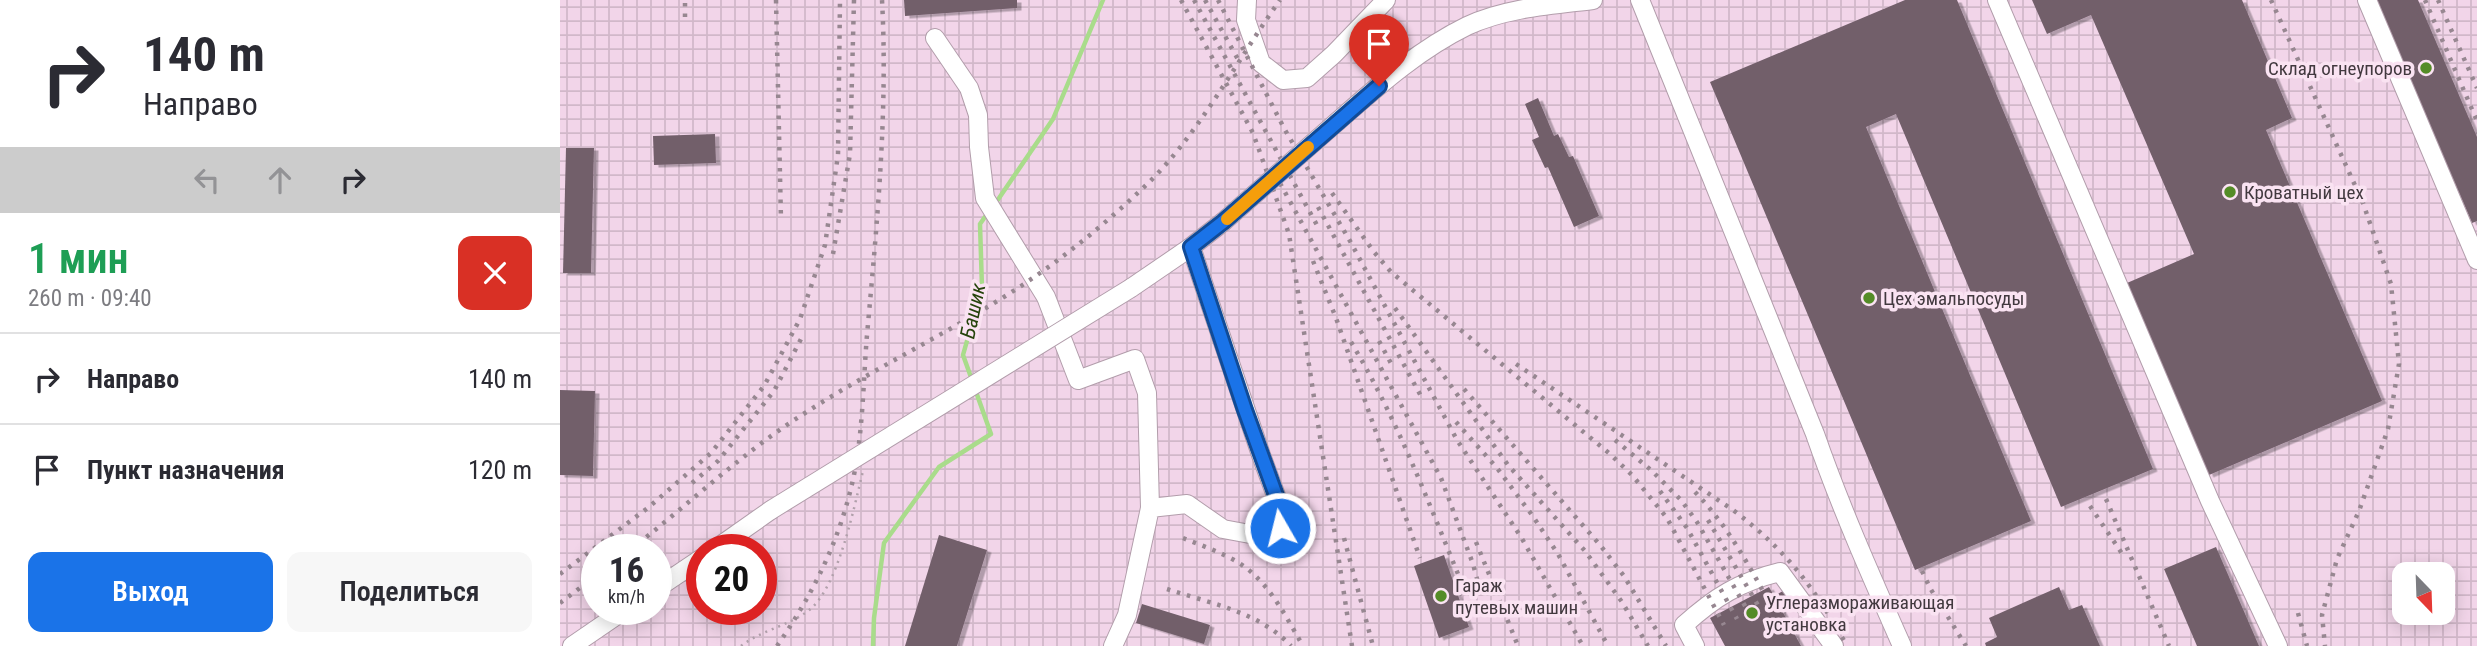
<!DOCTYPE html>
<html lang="ru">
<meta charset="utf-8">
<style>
:root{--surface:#fff;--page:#f7f7f7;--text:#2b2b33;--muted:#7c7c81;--line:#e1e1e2;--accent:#1a73e8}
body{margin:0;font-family:"Roboto Condensed",sans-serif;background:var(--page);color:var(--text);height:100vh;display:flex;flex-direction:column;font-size:26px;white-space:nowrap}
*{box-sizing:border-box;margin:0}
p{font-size:23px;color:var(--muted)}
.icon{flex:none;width:38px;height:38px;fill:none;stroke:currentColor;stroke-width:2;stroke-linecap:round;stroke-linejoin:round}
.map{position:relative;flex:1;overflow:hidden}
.sheet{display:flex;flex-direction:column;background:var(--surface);width:560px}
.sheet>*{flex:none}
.hud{background:#fff;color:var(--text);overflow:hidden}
.needle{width:46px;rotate:157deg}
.tools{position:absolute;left:1832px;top:562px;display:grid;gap:14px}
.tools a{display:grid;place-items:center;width:63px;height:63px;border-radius:14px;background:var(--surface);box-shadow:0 4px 18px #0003;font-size:35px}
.speed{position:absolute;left:21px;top:534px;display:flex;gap:14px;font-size:35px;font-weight:700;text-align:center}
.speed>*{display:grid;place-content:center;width:91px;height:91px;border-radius:50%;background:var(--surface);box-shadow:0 4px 18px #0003;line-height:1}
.speed small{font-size:18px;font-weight:400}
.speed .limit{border:10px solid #d22;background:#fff;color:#111}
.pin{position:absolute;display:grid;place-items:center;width:60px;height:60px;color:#fff;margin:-72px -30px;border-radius:50% 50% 50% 0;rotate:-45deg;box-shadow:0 0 7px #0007}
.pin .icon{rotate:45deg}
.me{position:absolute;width:77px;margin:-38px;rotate:352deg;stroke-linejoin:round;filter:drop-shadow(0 0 5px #0008)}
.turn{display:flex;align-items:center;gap:24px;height:147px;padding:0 28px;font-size:32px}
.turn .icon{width:91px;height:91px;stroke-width:2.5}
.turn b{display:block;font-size:49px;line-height:60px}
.lanes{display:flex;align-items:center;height:66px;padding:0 28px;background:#0003;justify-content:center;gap:35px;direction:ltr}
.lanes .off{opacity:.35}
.round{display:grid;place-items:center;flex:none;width:74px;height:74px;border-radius:14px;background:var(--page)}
.summary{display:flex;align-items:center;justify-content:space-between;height:119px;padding:0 28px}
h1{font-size:42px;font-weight:600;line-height:52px;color:#1e9e55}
.action{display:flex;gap:14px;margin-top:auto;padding:14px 28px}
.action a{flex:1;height:80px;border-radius:14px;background:var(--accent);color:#fff;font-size:28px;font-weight:600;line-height:80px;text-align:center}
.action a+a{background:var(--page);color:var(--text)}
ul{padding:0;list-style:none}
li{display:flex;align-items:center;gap:21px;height:91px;padding:0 28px;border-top:2px solid var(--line)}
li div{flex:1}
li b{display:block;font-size:26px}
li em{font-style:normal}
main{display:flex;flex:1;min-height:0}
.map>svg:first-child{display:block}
.industrial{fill:url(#industrial-grid);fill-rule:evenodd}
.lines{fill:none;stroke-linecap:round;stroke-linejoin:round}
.stream{stroke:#a9dc8b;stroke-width:4.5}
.building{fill:#725f6b;filter:url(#shadow)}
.minor-casing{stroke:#b29dab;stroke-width:20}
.path{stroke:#b1a0ab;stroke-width:2.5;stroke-dasharray:2 5;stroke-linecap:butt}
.minor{stroke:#fff;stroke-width:18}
.rail{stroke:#978791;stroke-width:4.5;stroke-dasharray:3.5 7;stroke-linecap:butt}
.minor-bridge-casing{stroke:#b29dab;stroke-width:20;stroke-linecap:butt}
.minor-bridge{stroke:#fff;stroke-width:18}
.route-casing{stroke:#114b97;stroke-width:18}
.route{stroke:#1a73e8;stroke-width:12}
.slow{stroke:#f59e0b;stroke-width:12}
.poi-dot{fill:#548c27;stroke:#fae3f2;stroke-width:2.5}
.labels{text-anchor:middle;stroke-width:7;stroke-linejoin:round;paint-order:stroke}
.poi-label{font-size:19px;fill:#42393f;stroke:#fae3f2;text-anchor:start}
.water-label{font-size:21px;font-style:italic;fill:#26440c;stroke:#fae3f2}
</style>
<main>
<section class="sheet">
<div class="hud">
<div class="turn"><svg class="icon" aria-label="right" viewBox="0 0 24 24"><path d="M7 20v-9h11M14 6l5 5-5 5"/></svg><div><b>140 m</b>Направо</div></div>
<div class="lanes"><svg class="icon off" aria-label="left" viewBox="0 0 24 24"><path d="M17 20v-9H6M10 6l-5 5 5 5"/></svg><svg class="icon off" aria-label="ahead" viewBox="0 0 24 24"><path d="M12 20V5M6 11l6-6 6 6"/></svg><svg class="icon" aria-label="right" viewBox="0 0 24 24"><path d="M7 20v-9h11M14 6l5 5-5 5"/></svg></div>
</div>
<div class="summary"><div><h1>1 мин</h1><p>260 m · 09:40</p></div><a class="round" style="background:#d93025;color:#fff"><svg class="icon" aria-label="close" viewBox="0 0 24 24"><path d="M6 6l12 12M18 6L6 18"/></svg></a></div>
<ul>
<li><svg class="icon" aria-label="right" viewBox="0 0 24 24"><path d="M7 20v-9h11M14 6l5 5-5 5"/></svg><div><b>Направо</b></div><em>140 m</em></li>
<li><svg class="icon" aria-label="arrive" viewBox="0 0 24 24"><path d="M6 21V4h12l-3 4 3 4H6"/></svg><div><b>Пункт назначения</b></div><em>120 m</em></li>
</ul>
<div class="action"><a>Выход</a><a>Поделиться</a></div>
</section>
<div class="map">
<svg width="1917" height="646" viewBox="0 0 1917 646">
<defs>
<pattern id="industrial-grid" width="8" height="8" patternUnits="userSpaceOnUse" patternTransform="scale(1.75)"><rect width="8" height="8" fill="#f2d5e9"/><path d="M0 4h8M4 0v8" fill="none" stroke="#d1b8c9"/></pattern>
<filter id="shadow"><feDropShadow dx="4.5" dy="2.5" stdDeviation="0" flood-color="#0004"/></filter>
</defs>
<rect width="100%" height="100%" fill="#fae3f2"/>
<path class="industrial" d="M0,0H1917V646H0ZM37,550H96V609H37ZM142,550H201V609H142ZM1844,574H1883V612H1844Z"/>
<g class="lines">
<g class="stream">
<path d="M435,204L493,119L543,0"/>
<path d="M412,380L403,355L422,288L420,224L427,214"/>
<path d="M313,646L314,618L324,543L379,467L431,434L415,389"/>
</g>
</g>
<g class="building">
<path d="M344,0H457V8L345,16Z"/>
<path d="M1345,0H1397L1593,469L1501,507L1336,114L1306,127L1471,521L1355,570L1150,82Z"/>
<path d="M1472,0H1682L1732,118L1706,130L1822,401L1649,475L1567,283L1634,254L1531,15L1487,34Z"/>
<path d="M1815,0H1858L1917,137V221L1912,223Z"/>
<path d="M978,98L994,136L998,134L1009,157L1013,156L1039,216L1014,227L988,167L985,168L972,140L979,137L965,104Z"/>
<path d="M155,134L156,163L94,165L93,136Z"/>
<path d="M6,148H34L31,273H3Z"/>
<path d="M0,390L35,391L33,476L0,475Z"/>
<path d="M379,535L427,550L397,646H345Z"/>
<path d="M1656,547L1699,646H1637L1604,569Z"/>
<path d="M884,555L909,627L879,638L854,566Z"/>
<path d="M1209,587L1214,596L1223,591L1229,602L1220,607L1241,646H1165L1150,618Z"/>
<path d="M1499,587L1509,610L1522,605L1540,646H1426L1425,643L1437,637L1429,618Z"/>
<path d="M582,604L650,625L644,644L576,623Z"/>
</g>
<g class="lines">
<defs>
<g id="minor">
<path d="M687,0L686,20L701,63L723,80L747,78L774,54L826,0"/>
<path d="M1080,0L1255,434C1280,506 1311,576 1342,646"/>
<path d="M1437,0L1650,501L1718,646"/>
<path d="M1807,0L1917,260"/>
<path d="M375,38L409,88L418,115L419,147L425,198L486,297L518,380L575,359L587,393L590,508"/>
<path d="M778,121C818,86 858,50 907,26C945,8 992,5 1033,0"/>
<path d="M571,288L631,247L663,222"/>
<path d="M154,550L211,510"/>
<path d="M96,589L142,558"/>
<path d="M12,646L66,609"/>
<path d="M553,646L567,615L590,508L627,504L663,529L706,537L720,528L722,512L701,455L631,247"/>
<path d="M1135,646L1124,625C1155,597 1179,582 1220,572L1274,646"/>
</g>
</defs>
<use href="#minor" class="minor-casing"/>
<path class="path" d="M181,646C202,630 228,626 248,611C278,589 294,507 303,471"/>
<use href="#minor" class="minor"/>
<g class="rail">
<path d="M216,0L221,220"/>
<path d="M621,0L693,133L729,234L792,646"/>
<path d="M634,0L758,227"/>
<path d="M645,0L680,63"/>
<path d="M658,0L725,130L790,241L897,440L961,537L1023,646"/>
<path d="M1711,0L1803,203L1831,284L1839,364L1828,429L1799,511L1777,559L1762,615L1765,646"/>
<path d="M1865,0L1917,121"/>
<path d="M1878,0L1917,88"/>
<path d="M125,17V0"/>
<path d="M715,174L881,478L913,564L921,594"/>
<path d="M772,193L814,252L831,272L1050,454L1072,475L1107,518L1164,625"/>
<path d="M758,207L862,398"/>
<path d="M273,254L290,154L294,0"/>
<path d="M753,261L776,318L860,558"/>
<path d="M835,308L948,465L1025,551L1062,602L1088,646"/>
<path d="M819,341L833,367"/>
<path d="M791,342C835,415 866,496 898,574"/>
<path d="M956,364L1173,510C1227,551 1254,587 1287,646"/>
<path d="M904,389L1040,545L1064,576L1106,646"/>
<path d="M896,422L937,468L972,515L998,554L1048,646"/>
<path d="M1055,440L1091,470L1121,500L1137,522L1189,613"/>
<path d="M132,483L158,461L214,391L241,339"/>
<path d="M1100,491L1127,528L1177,619"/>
<path d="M1135,492C1167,525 1187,562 1209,602"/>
<path d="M1546,499L1609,646"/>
<path d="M1530,506L1563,555"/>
<path d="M1148,520L1199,607"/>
<path d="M623,538C640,545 658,551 674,560C707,578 725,615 743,646"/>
<path d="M784,538L813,646"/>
<path d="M916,542L958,646"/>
<path d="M70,550C128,505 183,452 245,413C316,367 393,331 464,284C506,256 546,223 583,188C637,138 677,60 720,0"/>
<path d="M1362,571L1370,588L1406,646"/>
<path d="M0,574L89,507L151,453L204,386L240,319L265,245L278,155L280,0"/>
<path d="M607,589C649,603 700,612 731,646"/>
<path d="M0,603L37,575"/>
<path d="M1738,613L1747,646"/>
<path d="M217,646C251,597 277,546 291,488C303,441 303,383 307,335C317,224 328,111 322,0"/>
</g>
<defs>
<g id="minor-bridge">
<path d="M663,222L778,121"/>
<path d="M211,510L571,288"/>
</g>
</defs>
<use href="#minor-bridge" class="minor-bridge-casing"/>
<use href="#minor-bridge" class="minor-bridge"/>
</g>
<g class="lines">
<defs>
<path id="route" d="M720,528L722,512L685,410L631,247L663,222L819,86"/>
</defs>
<use href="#route" class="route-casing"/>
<use href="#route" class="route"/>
<path class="slow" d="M667,219L748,147"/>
</g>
<g class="poi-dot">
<circle cx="1866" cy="68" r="7"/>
<circle cx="1670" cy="192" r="7"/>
<circle cx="1309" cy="298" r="7"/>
<circle cx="881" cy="596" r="7"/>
<circle cx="1192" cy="613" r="7"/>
</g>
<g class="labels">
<g class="poi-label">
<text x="1852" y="75" text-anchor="end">Склад огнеупоров</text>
<text x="1684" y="199">Кроватный цех</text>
<text x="1323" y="305">Цех эмальпосуды</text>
<text x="895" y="592">Гараж<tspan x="895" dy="22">путевых машин</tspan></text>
<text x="1206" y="609">Углеразмораживающая<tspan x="1206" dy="22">установка</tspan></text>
</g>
<g class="water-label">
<text transform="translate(413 311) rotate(-78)" y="7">Башик</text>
</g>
</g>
</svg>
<div class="tools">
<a><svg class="needle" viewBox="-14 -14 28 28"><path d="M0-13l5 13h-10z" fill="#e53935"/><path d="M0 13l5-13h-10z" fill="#7c7c81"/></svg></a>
</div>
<div class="speed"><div>16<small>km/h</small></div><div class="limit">20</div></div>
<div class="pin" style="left:819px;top:86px;background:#d93025"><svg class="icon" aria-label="arrive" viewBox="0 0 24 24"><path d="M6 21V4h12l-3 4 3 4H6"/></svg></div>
<svg class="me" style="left:720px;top:528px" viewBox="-20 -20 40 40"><circle r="17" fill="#1a73e8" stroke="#fff" stroke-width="3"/><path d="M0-11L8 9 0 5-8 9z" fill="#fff"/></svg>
</div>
</main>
